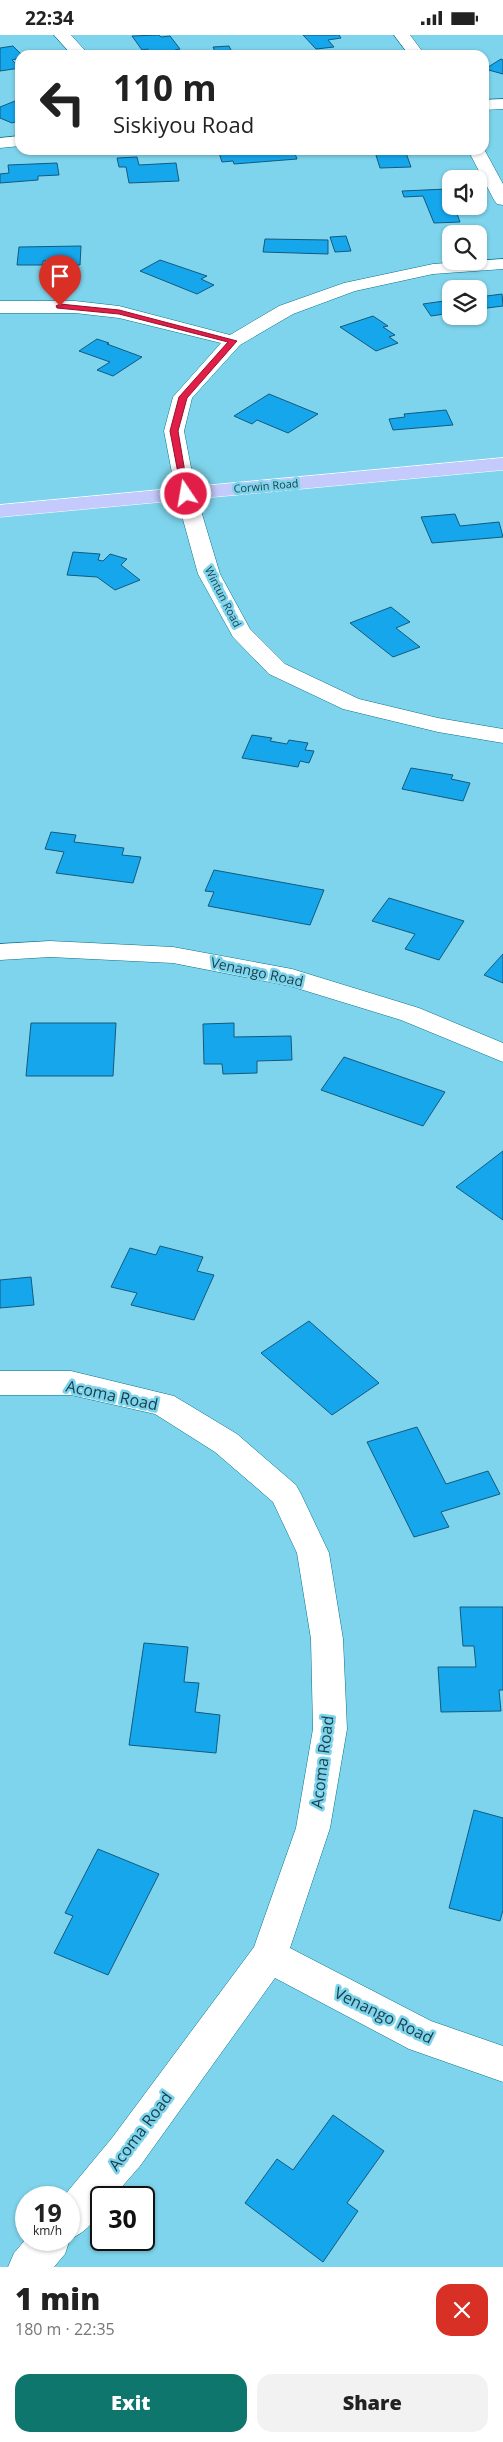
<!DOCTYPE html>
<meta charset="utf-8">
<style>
:root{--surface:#fff;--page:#f2f2f2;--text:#222;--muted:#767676;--accent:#0f766e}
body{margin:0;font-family:"Open Sans",sans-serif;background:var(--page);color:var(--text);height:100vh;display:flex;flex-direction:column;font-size:19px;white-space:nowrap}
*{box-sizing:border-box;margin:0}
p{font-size:16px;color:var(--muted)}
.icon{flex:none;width:28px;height:28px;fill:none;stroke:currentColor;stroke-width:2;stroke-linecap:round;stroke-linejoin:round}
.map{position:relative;height:2232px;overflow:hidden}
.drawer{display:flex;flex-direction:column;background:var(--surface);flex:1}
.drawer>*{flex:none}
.hud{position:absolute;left:15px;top:15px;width:474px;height:105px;border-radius:15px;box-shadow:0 1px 4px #0004;background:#fff;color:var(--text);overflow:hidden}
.fabs{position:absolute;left:442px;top:135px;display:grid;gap:10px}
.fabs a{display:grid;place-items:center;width:45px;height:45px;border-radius:10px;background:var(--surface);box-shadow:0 1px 4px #0004;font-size:25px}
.speed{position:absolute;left:15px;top:2151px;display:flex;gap:10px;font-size:25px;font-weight:700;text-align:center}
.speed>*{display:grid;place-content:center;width:65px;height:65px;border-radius:50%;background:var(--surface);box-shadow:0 1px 4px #0004;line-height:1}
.speed small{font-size:12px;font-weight:400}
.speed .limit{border:2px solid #111;border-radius:8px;background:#fff;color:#111}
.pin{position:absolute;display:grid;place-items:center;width:42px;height:42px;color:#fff;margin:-51px -21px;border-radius:50% 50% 50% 0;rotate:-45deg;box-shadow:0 0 5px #0007}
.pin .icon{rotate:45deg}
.me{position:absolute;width:55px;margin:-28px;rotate:348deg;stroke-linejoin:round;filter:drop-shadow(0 0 4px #0008)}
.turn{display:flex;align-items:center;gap:18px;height:105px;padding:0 15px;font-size:22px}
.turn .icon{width:65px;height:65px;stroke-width:2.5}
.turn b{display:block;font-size:35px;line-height:42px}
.round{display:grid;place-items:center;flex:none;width:52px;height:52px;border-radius:15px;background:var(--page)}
.summary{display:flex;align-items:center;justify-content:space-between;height:85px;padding:0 15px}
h1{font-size:30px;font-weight:800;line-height:38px}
.cta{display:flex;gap:10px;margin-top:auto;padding:10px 15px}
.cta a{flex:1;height:58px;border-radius:15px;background:var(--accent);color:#fff;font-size:20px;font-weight:800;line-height:58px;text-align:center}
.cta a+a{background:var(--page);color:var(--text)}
.status{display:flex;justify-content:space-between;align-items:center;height:35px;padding:0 25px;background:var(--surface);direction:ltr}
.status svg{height:14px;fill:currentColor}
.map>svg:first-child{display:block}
.building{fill:#15a6eb;stroke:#145a7f}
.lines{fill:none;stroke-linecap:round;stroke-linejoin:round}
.minor-casing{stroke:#097288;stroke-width:1}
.major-casing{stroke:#fff;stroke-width:1}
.minor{fill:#fff;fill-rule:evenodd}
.major{fill:#c4cafb;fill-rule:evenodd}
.route{fill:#e11d48;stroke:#92132f}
.labels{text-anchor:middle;stroke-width:5;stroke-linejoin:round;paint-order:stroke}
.far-street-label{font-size:11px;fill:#1a3e48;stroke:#7ed4ec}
.street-label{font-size:14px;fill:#1a3e48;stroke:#7ed4ec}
.near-street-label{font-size:16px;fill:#1a3e48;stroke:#7ed4ec}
</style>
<div class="status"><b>22:34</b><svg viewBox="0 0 49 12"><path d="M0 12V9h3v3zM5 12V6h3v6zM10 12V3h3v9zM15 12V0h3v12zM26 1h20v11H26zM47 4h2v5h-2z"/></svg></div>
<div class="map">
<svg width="503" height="2232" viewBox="0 0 503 2232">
<rect width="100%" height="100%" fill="#7ed4ec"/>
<g class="building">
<path d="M159,0L161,2L170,1L180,14L175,15L179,20H152L148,14L142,15L132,1Z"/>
<path d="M303,0H339L341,3L328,5L334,12L316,14Z"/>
<path d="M13,11L22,20L20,23L12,25L20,33L0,36V13Z"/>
<path d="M229,11L232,17L216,19L213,12Z"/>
<path d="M501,24L503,25V39L485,34Z"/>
<path d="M20,64V85L12,88L0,83V72Z"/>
<path d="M218,115L294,116L297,124L234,129L233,126L222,127Z"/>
<path d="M365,115H405L411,132L380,133L375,117L366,118Z"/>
<path d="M137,122L139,130L176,128L179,146L129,148L126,132H119L117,123Z"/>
<path d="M57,128L59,140L38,141V145L0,148V139L9,138L8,130Z"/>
<path d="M447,154L451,171H454L460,187L434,188L423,161L404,162L402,156Z"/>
<path d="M346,201L351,216L335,217L330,202Z"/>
<path d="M265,204L328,205V219L263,217Z"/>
<path d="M81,211L80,230H54V225L43,226V230H17L19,212Z"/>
<path d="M160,225L207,241L201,244L214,250L197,259L140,236Z"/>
<path d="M502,259L503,271L479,274V262Z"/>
<path d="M451,265V278L431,281L423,269Z"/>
<path d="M373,281L388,291L383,292L395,300L389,302L398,308L376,316L340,292Z"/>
<path d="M97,304L109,308L107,309L142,322L113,341L97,335L110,327L79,316Z"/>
<path d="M269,359L318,379L288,398L257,385L252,389L234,381Z"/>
<path d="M446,375L453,390L393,395L389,384L405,382L404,379Z"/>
<path d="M455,479L460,491L499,487L503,502L432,508L421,482Z"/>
<path d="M73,517L100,519L98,525L103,526L110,519L127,524L121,530L140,545L115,555L97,542L67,540Z"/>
<path d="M391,572L410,587L396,593L420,612L393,622L350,588Z"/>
<path d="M252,700L272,703L270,706L287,709L289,705L308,708L305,715L314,716L309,728L300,726L298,732L242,723Z"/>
<path d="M411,733L453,740L451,744L470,748L463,766L402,754Z"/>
<path d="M51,797L76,800L74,807L124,813L122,820L141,822L133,848L56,838L64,817L45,814Z"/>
<path d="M214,835L324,855L310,890L208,871L214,857L205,856Z"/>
<path d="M389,863L464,886L439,925L405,914L415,899L372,886Z"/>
<path d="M503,919V948L484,940Z"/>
<path d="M31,988H116L113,1041H26Z"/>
<path d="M234,988V1002L291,1001L292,1025L257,1026V1038L223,1039L222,1029H204L203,989Z"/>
<path d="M344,1022L445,1057L423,1091L321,1055Z"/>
<path d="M503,1116V1185L456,1152Z"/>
<path d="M160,1211L203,1222L197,1236L214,1240L194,1285L131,1270L137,1258L111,1252L130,1213L156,1220Z"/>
<path d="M31,1242L34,1270L0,1273V1245Z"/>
<path d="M309,1286L379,1348L332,1380L261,1318Z"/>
<path d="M417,1392L446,1449L488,1436L500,1459L441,1477L449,1492L414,1502L367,1407Z"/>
<path d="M460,1572H503V1655H499L501,1676L441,1677L438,1632H476L474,1611H463Z"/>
<path d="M144,1608L188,1612L184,1647L199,1648L195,1677L220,1680L216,1718L129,1710Z"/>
<path d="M474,1775L503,1783V1875L500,1886L449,1873Z"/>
<path d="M98,1814L159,1839L108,1940L54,1918L73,1881L65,1878Z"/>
<path d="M333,2080L384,2116L347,2168L358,2176L323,2227L245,2168L277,2124L293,2135Z"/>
</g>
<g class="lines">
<defs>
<g id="minor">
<path d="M54,0H71L89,20H72Z"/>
<path d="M394,0H410L425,20H409Z"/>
<path d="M503,64V74L484,75V65Z"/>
<path d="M20,101V111L0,113V103Z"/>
<path d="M484,114L503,149V170L497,169L494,165L468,115Z"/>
<path d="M503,224V234L433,239L355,256L293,279L240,310L192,363L184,396L196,459L220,539L250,594L285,629L359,664L438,683L503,694V708L438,697L343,674L269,639L233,602L198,539L176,459L164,396L173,362L221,308L119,283L75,278H0V266H75L119,271L230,300L279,271L344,248L433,229Z"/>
<path d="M50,906L173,912L292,934L419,973L503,1008V1027L401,985L290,951L173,928L50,922L0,925V909Z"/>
<path d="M0,1336H71L174,1361L237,1399L296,1450L301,1459L329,1518L343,1604L347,1694L330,1793L290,1913L431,1986L503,2011V2047L409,2014L275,1943L140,2131L113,2162H101C101,2182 88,2196 70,2204L65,2219L54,2232H8L14,2218L26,2204L69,2205V2162H63L112,2103L254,1912L296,1793L313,1694L311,1604L297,1518L273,1467L215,1417L155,1379L71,1360H0Z"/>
</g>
<path id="major" d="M503,423V435L0,482V470Z"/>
</defs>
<use href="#minor" class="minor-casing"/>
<use href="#major" class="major-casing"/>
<use href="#minor" class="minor"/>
<use href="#major" class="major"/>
</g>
<path class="route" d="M60,269L119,275L237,306L187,363L178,396L189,461L182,459L170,396L179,362L228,307L119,279L57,273L56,271Z"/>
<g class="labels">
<g class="far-street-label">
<text transform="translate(266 451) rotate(-5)" y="4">Corwin Road</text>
<text transform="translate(223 562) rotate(63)" y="4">Wintun Road</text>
</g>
<g class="street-label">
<text transform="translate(257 937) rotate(12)" y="5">Venango Road</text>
</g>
<g class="near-street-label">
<text transform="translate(112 1360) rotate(12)" y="6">Acoma Road</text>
<text transform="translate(322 1727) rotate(-83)" y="6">Acoma Road</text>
<text transform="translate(384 1980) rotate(26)" y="6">Venango Road</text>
<text transform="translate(140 2096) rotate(-53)" y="6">Acoma Road</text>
</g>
</g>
</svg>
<div class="fabs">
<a><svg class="icon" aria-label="sound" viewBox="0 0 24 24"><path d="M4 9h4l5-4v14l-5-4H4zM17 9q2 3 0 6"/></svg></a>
<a><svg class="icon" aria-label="search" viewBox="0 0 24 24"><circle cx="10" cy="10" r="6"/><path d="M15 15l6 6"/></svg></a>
<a><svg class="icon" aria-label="layers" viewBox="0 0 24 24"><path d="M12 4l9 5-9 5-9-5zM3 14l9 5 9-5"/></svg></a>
</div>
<div class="speed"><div>19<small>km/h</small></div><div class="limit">30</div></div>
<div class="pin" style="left:60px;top:271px;background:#d93025"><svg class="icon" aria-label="arrive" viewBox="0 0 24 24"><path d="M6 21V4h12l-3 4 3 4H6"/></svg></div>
<svg class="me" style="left:186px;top:459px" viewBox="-20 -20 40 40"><circle r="17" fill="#e11d48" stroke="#fff" stroke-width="3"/><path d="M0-11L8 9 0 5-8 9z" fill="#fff"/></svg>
<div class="hud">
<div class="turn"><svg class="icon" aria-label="left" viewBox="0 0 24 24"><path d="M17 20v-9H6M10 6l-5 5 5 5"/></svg><div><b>110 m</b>Siskiyou Road</div></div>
</div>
</div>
<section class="drawer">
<div class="summary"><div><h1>1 min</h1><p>180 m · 22:35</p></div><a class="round" style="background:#d93025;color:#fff"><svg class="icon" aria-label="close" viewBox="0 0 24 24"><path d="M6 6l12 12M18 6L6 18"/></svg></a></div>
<div class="cta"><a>Exit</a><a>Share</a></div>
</section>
